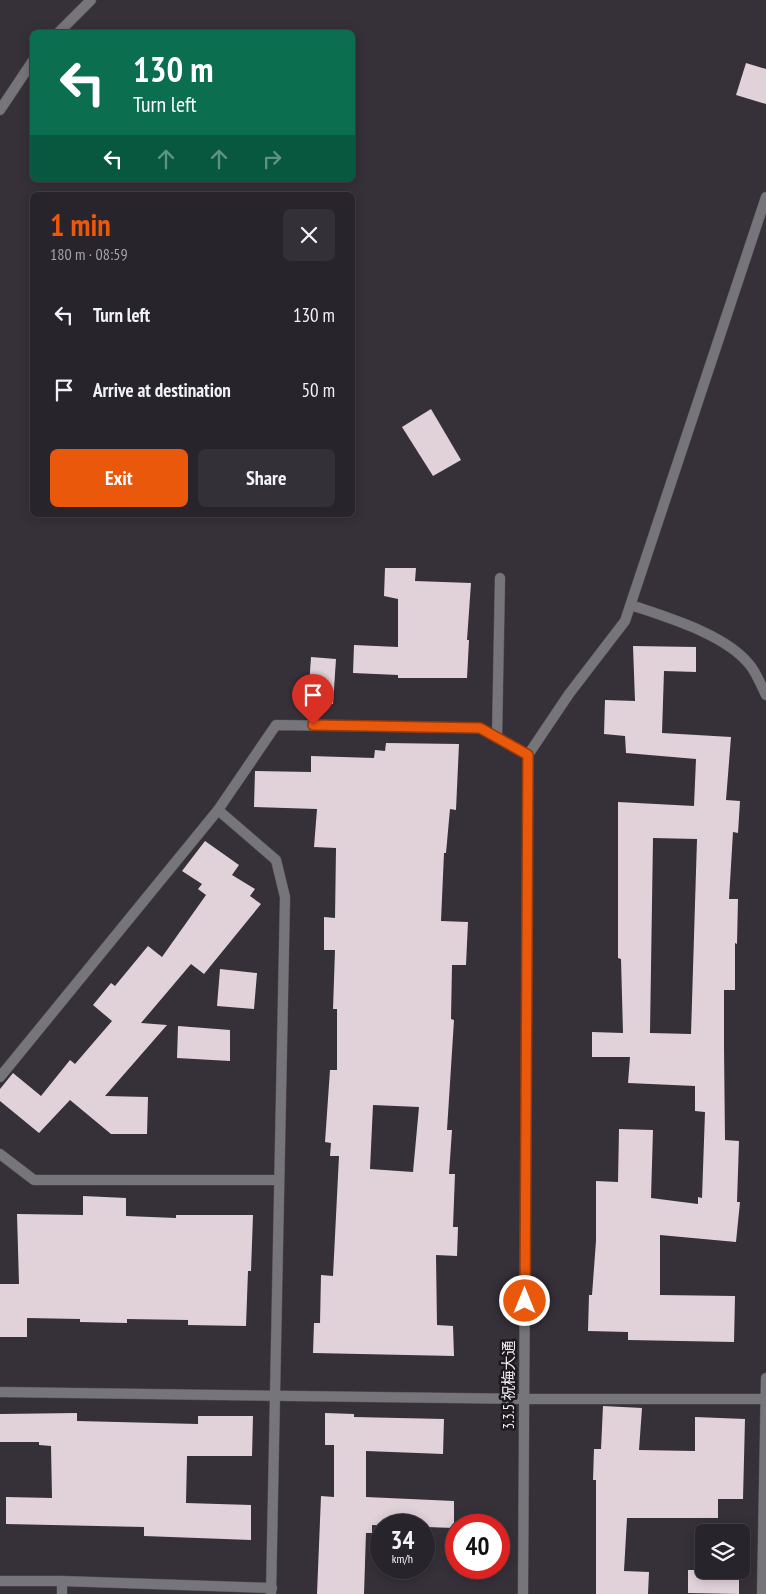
<!DOCTYPE html>
<meta charset="utf-8">
<style>
:root{--surface:#28242b;--page:#343037;--text:#f1f3f6;--muted:#a5a4a9;--line:#444147;--accent:#ea580c}
body{margin:0;font-family:"PT Sans Narrow","Noto Sans JP",sans-serif;background:var(--page);color:var(--text);height:100vh;display:flex;flex-direction:column;font-size:19px;white-space:nowrap}
*{box-sizing:border-box;margin:0}
p{font-size:16px;color:var(--muted)}
.icon{flex:none;width:28px;height:28px;fill:none;stroke:currentColor;stroke-width:2;stroke-linecap:round;stroke-linejoin:round}
.map{position:relative;flex:1;overflow:hidden}
.sheet{position:absolute;left:30px;top:192px;width:325px;height:325px;display:flex;flex-direction:column;background:var(--surface);border-radius:8px;box-shadow:0 2px 12px #0003,0 0 0 1px var(--line)}
.sheet>*{flex:none}
.guide{position:absolute;left:30px;top:30px;width:325px;height:152px;border-radius:8px;box-shadow:0 2px 12px #0003,0 0 0 1px var(--line);background:#0b6e4f;color:#fff;overflow:hidden}
.buttons{position:absolute;left:695px;top:1524px;display:grid;gap:10px}
.buttons a{display:grid;place-items:center;width:55px;height:55px;border-radius:8px;background:var(--surface);box-shadow:0 2px 12px #0003,0 0 0 1px var(--line);font-size:25px}
.speed{position:absolute;left:370px;top:1514px;display:flex;gap:10px;font-size:25px;font-weight:700;text-align:center}
.speed>*{display:grid;place-content:center;width:65px;height:65px;border-radius:50%;background:var(--surface);box-shadow:0 2px 12px #0003,0 0 0 1px var(--line);line-height:1}
.speed small{font-size:12px;font-weight:400}
.speed .limit{border:8px solid #d22;background:#fff;color:#111}
.pin{position:absolute;display:grid;place-items:center;width:42px;height:42px;color:#fff;margin:-51px -21px;border-radius:50% 50% 50% 0;rotate:-45deg;box-shadow:0 0 5px #0007}
.pin .icon{rotate:45deg}
.me{position:absolute;width:55px;margin:-28px;rotate:0deg;stroke-linejoin:round;filter:drop-shadow(0 0 4px #0008)}
.turn{display:flex;align-items:center;gap:18px;height:105px;padding:0 20px;font-size:22px}
.turn .icon{width:65px;height:65px;stroke-width:2.5}
.turn b{display:block;font-size:35px;line-height:42px}
.lanes{display:flex;align-items:center;height:48px;padding:0 20px;background:#0003;justify-content:center;gap:25px;direction:ltr}
.lanes .off{opacity:.35}
.round{display:grid;place-items:center;flex:none;width:52px;height:52px;border-radius:8px;background:var(--page)}
.overview{display:flex;align-items:center;justify-content:space-between;height:85px;padding:0 20px}
h1{font-size:30px;font-weight:700;line-height:38px;color:var(--accent)}
.action{display:flex;gap:10px;margin-top:auto;padding:10px 20px}
.action a{flex:1;height:58px;border-radius:8px;background:var(--accent);color:#fff;font-size:20px;font-weight:700;line-height:58px;text-align:center}
.action a+a{background:var(--page);color:var(--text)}
ul{padding:0;list-style:none}
li{display:flex;align-items:center;gap:15px;height:75px;padding:0 20px}
li div{flex:1}
li b{display:block;font-size:19px}
li em{font-style:normal}
.map>svg:first-child{display:block}
.building{fill:#e0d2d8;fill-rule:evenodd}
.lines{fill:none;stroke-linecap:round;stroke-linejoin:round}
.minor-casing{stroke:#544e57;stroke-width:11}
.tertiary-casing{stroke:#544e57;stroke-width:11}
.minor{stroke:#75757a;stroke-width:10}
.tertiary{stroke:#75757a;stroke-width:10}
.route-casing{stroke:#983908;stroke-width:12}
.route{stroke:#ea580c;stroke-width:9}
.labels{text-anchor:middle;stroke-width:5;stroke-linejoin:round;paint-order:stroke}
.street-label{font-size:15px;fill:#f2edf3;stroke:#1c191d}
</style>
<div class="map">
<svg width="766" height="1594" viewBox="0 0 766 1594">
<rect width="100%" height="100%" fill="#363039"/>
<g class="building">
<path d="M746,63L766,69V104L736,95Z"/>
<path d="M431,409L461,460L433,476L402,427Z"/>
<path d="M385,568H416L415,581L471,583L467,640H469L467,678H398V675L353,673L354,645L398,647V599L384,596Z"/>
<path d="M633,646L696,647V672L664,671L662,733L731,737L726,800L740,801L738,833L733,832L729,899H738L737,944L735,943V990H724V1048L725,1140L739,1141L737,1202H740L736,1242L660,1235V1295L735,1296L734,1342L628,1340V1332L588,1331L589,1295H592L596,1241V1181L618,1182L619,1129L653,1130L651,1198L698,1204V1197L702,1198L705,1112L695,1111V1086L628,1083L630,1057H592V1032L623,1033L621,959L618,958V802L694,806L696,759L626,753L625,736L604,734L605,700L635,701ZM653,838L697,839L691,1034L650,1033Z"/>
<path d="M311,657L336,659L333,704L308,702Z"/>
<path d="M386,743L459,744L456,810L450,809L446,853H444L441,921L468,922L466,965H452L451,1019L454,1020L447,1130H452L449,1174H455L453,1227H458L457,1256L436,1255L437,1325L453,1326L454,1356L313,1353L314,1323H320L321,1275L333,1276L339,1156H330L331,1143L325,1142L330,1070H337V1009H333L335,950H324V917L335,918L336,848L314,847L317,809L254,807L255,771L311,772V756L374,758L375,750L385,751ZM373,1105L419,1107L413,1172L370,1169Z"/>
<path d="M205,841L239,865L232,875L255,889L250,896L261,904L204,974L191,964L141,1023L167,1025L105,1096L148,1097L147,1134H111L70,1100L39,1133L0,1101V1089L13,1073L41,1096L70,1060L75,1064L112,1021L93,1005L111,983L115,986L148,946L162,957L206,895L198,889L202,884L182,871Z"/>
<path d="M220,969L257,973L254,1009L217,1006Z"/>
<path d="M178,1026L230,1030V1061L177,1058Z"/>
<path d="M83,1196L126,1198V1216L176,1218V1215H253L251,1271H248L246,1326L188,1325V1320L127,1319V1323L80,1322V1319L27,1318V1337H0V1284H19L17,1214L83,1215Z"/>
<path d="M603,1406L642,1408L639,1450L695,1451V1417L745,1419L743,1499H718V1518H627L624,1571L649,1572L648,1594H596V1480H593L594,1449H601Z"/>
<path d="M77,1413V1421L198,1424V1416H253L252,1456H187L186,1503L251,1505V1540L144,1536V1527L6,1524V1497L52,1498L51,1446L39,1445V1442H0V1414Z"/>
<path d="M325,1413L354,1414V1417L444,1419L443,1454L366,1451V1497L454,1501V1528L372,1525V1533H366L364,1594H317L321,1496L334,1497V1445H325Z"/>
<path d="M688,1570H739V1594L688,1593Z"/>
</g>
<g class="lines">
<defs>
<g id="minor">
<path d="M59,32L91,0"/>
<path d="M0,110L32,62"/>
<path d="M631,605C666,617 725,634 749,664C756,672 761,685 766,695"/>
<path d="M497,738L500,578"/>
<path d="M218,810L276,860L285,897L271,1594"/>
<path d="M0,1077L218,810L276,725L480,728L528,755"/>
<path d="M0,1154L34,1180H279"/>
<path d="M0,1392L524,1399H766"/>
<path d="M0,1581H62L272,1588"/>
<path d="M62,1594V1581"/>
<path d="M762,1594L766,1378"/>
</g>
<path id="tertiary" d="M523,1594L528,755L569,694L625,621L766,197"/>
</defs>
<use href="#minor" class="minor-casing"/>
<use href="#tertiary" class="tertiary-casing"/>
<use href="#minor" class="minor"/>
<use href="#tertiary" class="tertiary"/>
</g>
<g class="lines">
<defs>
<path id="route" d="M313,725L480,728L528,755L525,1301"/>
</defs>
<use href="#route" class="route-casing"/>
<use href="#route" class="route"/>
</g>
<g class="labels">
<g class="street-label">
<text transform="translate(509 1385) rotate(-90)" y="5">3.3.5 祝梅大通</text>
</g>
</g>
</svg>
<div class="buttons">
<a><svg class="icon" aria-label="layers" viewBox="0 0 24 24"><path d="M12 4l9 5-9 5-9-5zM3 14l9 5 9-5"/></svg></a>
</div>
<div class="speed"><div>34<small>km/h</small></div><div class="limit">40</div></div>
<div class="pin" style="left:313px;top:725px;background:#d93025"><svg class="icon" aria-label="arrive" viewBox="0 0 24 24"><path d="M6 21V4h12l-3 4 3 4H6"/></svg></div>
<svg class="me" style="left:525px;top:1301px" viewBox="-20 -20 40 40"><circle r="17" fill="#ea580c" stroke="#fff" stroke-width="3"/><path d="M0-11L8 9 0 5-8 9z" fill="#fff"/></svg>
<div class="guide">
<div class="turn"><svg class="icon" aria-label="left" viewBox="0 0 24 24"><path d="M17 20v-9H6M10 6l-5 5 5 5"/></svg><div><b>130 m</b>Turn left</div></div>
<div class="lanes"><svg class="icon" aria-label="left" viewBox="0 0 24 24"><path d="M17 20v-9H6M10 6l-5 5 5 5"/></svg><svg class="icon off" aria-label="ahead" viewBox="0 0 24 24"><path d="M12 20V5M6 11l6-6 6 6"/></svg><svg class="icon off" aria-label="ahead" viewBox="0 0 24 24"><path d="M12 20V5M6 11l6-6 6 6"/></svg><svg class="icon off" aria-label="right" viewBox="0 0 24 24"><path d="M7 20v-9h11M14 6l5 5-5 5"/></svg></div>
</div>
<section class="sheet">
<div class="overview"><div><h1>1 min</h1><p>180 m · 08:59</p></div><a class="round"><svg class="icon" aria-label="close" viewBox="0 0 24 24"><path d="M6 6l12 12M18 6L6 18"/></svg></a></div>
<ul>
<li><svg class="icon" aria-label="left" viewBox="0 0 24 24"><path d="M17 20v-9H6M10 6l-5 5 5 5"/></svg><div><b>Turn left</b></div><em>130 m</em></li>
<li><svg class="icon" aria-label="arrive" viewBox="0 0 24 24"><path d="M6 21V4h12l-3 4 3 4H6"/></svg><div><b>Arrive at destination</b></div><em>50 m</em></li>
</ul>
<div class="action"><a>Exit</a><a>Share</a></div>
</section>
</div>
